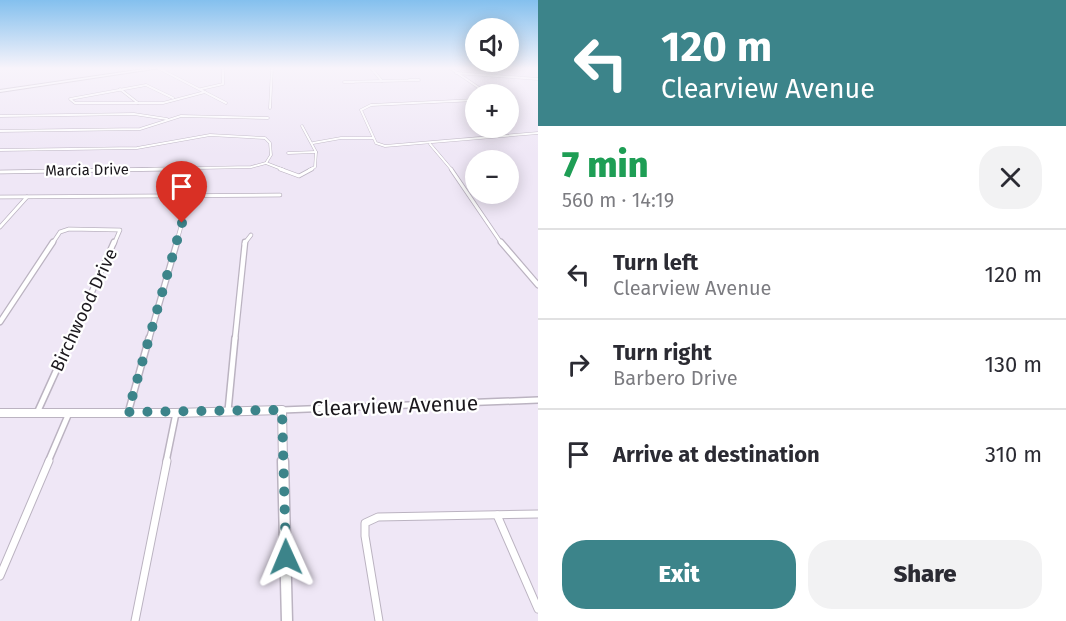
<!DOCTYPE html>
<meta charset="utf-8">
<style>
:root{--surface:#fff;--page:#f2f2f3;--text:#2b2b33;--muted:#7c7c81;--line:#e1e1e2;--accent:#3c848a}
body{margin:0;font-family:"Fira Sans",sans-serif;background:var(--page);color:var(--text);height:100vh;display:flex;flex-direction:column;font-size:22px;white-space:nowrap}
*{box-sizing:border-box;margin:0}
p{font-size:20px;color:var(--muted)}
.icon{flex:none;width:33px;height:33px;fill:none;stroke:currentColor;stroke-width:2;stroke-linecap:round;stroke-linejoin:round}
.map{position:relative;flex:1;overflow:hidden}
.drawer{display:flex;flex-direction:column;background:var(--surface);width:528px}
.drawer>*{flex:none}
.top-card{background:#3c848a;color:#fff;overflow:hidden}
.buttons{position:absolute;left:465px;top:18px;display:grid;gap:12px}
.buttons a{display:grid;place-items:center;width:54px;height:54px;border-radius:50%;background:var(--surface);box-shadow:0 3px 15px #0003;font-size:30px}
.pin{position:absolute;display:grid;place-items:center;width:51px;height:51px;color:#fff;margin:-62px -26px;border-radius:50% 50% 50% 0;rotate:-45deg;box-shadow:0 0 6px #0007}
.pin .icon{rotate:45deg}
.me{position:absolute;width:66px;margin:-33px;rotate:359deg;stroke-linejoin:round;filter:drop-shadow(0 0 4px #0008)}
.turn{display:flex;align-items:center;gap:21px;height:126px;padding:0 24px;font-size:27px}
.turn .icon{width:78px;height:78px;stroke-width:2.5}
.turn b{display:block;font-size:42px;line-height:51px}
.round{display:grid;place-items:center;flex:none;width:63px;height:63px;border-radius:24px;background:var(--page)}
.head{display:flex;align-items:center;justify-content:space-between;height:102px;padding:0 24px}
h1{font-size:36px;font-weight:800;line-height:45px;color:#1e9e55}
.action{display:flex;gap:12px;margin-top:auto;padding:12px 24px}
.action a{flex:1;height:69px;border-radius:24px;background:var(--accent);color:#fff;font-size:24px;font-weight:800;line-height:69px;text-align:center}
.action a+a{background:var(--page);color:var(--text)}
ul{padding:0;list-style:none}
li{display:flex;align-items:center;gap:18px;height:90px;padding:0 24px;border-top:2px solid var(--line)}
li div{flex:1}
li b{display:block;font-size:22px}
li em{font-style:normal}
main{display:flex;flex:1;min-height:0}
.map>svg:first-child{display:block}
.lines{fill:none;stroke-linecap:round;stroke-linejoin:round}
.street-far4-casing{stroke:#bbb3c1;stroke-width:3}
.street-far3-casing{stroke:#bbb3c1;stroke-width:4.5}
.street-far2-casing{stroke:#bbb3c1;stroke-width:7}
.street-far1-casing{stroke:#bbb3c1;stroke-width:8}
.street-casing{stroke:#bbb3c1;stroke-width:9}
.secondary-far1-casing{stroke:#bbb3c1;stroke-width:10}
.secondary-casing{stroke:#bbb3c1;stroke-width:13}
.primary-casing{stroke:#bbb3c1;stroke-width:2}
.street-far4{stroke:#fff;stroke-width:2}
.street-far3{stroke:#fff;stroke-width:3}
.street-far2{stroke:#fff;stroke-width:4.5}
.street-far1{stroke:#fff;stroke-width:5}
.street{stroke:#fff;stroke-width:7}
.secondary-far1{stroke:#fff;stroke-width:8}
.secondary{stroke:#fff;stroke-width:10}
.primary{fill:#fff;fill-rule:evenodd}
.route{stroke:#3c848a;stroke-width:10;stroke-dasharray:0 18}
.labels{text-anchor:middle;stroke-width:4.5;stroke-linejoin:round;paint-order:stroke}
.far-street-label{font-size:15px;fill:#1b181d;stroke:#fff}
.street-label{font-size:18px;fill:#1b181d;stroke:#fff}
.near-street-label{font-size:21px;fill:#1b181d;stroke:#fff}
</style>
<main>
<div class="map">
<svg width="538" height="621" viewBox="0 0 538 621">
<rect width="100%" height="100%" fill="#efe7f6"/>
<g class="lines">
<defs>
<g id="street-far4">
<path d="M158,68L226,103"/>
<path d="M371,68L382,81"/>
<path d="M450,68L488,94"/>
<path d="M456,73L538,79"/>
<path d="M354,82H344L419,80H409"/>
<path d="M120,89L138,103"/>
<path d="M201,89L223,84V68"/>
<path d="M173,98L146,85L70,99L75,103H163L205,92"/>
<path d="M476,100L371,105L361,110L376,143L385,146L538,133"/>
<path d="M270,108L272,68"/>
<path d="M0,116L134,114L167,119"/>
<path d="M302,126L316,152L315,167L309,170"/>
<path d="M0,131L140,129L181,116L268,118"/>
<path d="M313,143L341,138H373"/>
<path d="M430,144L452,170"/>
<path d="M0,150L137,148L210,135L265,138L270,143L271,155L266,163L251,167L95,170"/>
<path d="M288,153L316,152"/>
<path d="M266,163L284,170"/>
</g>
<g id="street-far3">
<path d="M280,169L299,176L312,169"/>
<path d="M451,169L502,244"/>
<path d="M0,172L170,169"/>
<path d="M0,197L280,195"/>
<path d="M0,227L27,197"/>
<path d="M52,244L60,232L69,229L120,230L114,244"/>
<path d="M176,244L182,223"/>
<path d="M244,244L251,235"/>
</g>
<g id="street-far2">
<path d="M501,242L538,285"/>
<path d="M0,322L53,242"/>
<path d="M71,339L114,242"/>
<path d="M149,339L177,242"/>
<path d="M235,339L245,242"/>
</g>
<g id="street-far1">
<path d="M282,410L538,400"/>
<path d="M228,411L235,338"/>
<path d="M37,413L71,338"/>
<path d="M128,413L149,338"/>
<path d="M48,462L69,413"/>
<path d="M166,462L176,413"/>
</g>
<g id="street">
<path d="M497,515L538,609"/>
<path d="M0,576L49,461"/>
<path d="M135,621L167,461"/>
<path d="M379,621L365,536V523L378,517L538,514"/>
</g>
<path id="secondary-far1" d="M0,413H176L282,410L283,462"/>
<path id="secondary" d="M283,461L287,621"/>
<path id="primary" d="M151,68H160L0,92V90Z"/>
</defs>
<use href="#street-far4" class="street-far4-casing"/>
<use href="#street-far3" class="street-far3-casing"/>
<use href="#street-far2" class="street-far2-casing"/>
<use href="#street-far1" class="street-far1-casing"/>
<use href="#street" class="street-casing"/>
<use href="#secondary-far1" class="secondary-far1-casing"/>
<use href="#secondary" class="secondary-casing"/>
<use href="#primary" class="primary-casing"/>
<use href="#street-far4" class="street-far4"/>
<use href="#street-far3" class="street-far3"/>
<use href="#street-far2" class="street-far2"/>
<use href="#street-far1" class="street-far1"/>
<use href="#street" class="street"/>
<use href="#secondary-far1" class="secondary-far1"/>
<use href="#secondary" class="secondary"/>
<use href="#primary" class="primary"/>
</g>
<linearGradient id="sky" x2="0" y2="1"><stop stop-color="#84c0ee"/><stop offset="0.44" stop-color="#f8f4fb"/><stop offset="1" stop-color="#f8f4fb" stop-opacity="0"/></linearGradient>
<rect width="538" height="155" fill="url(#sky)"/>
<g class="lines">
<path class="route" d="M182,223L128,412L282,410L286,557"/>
</g>
<g class="labels">
<g class="far-street-label">
<text transform="translate(87 170) rotate(-1)" y="5">Marcia Drive</text>
</g>
<g class="street-label">
<text transform="translate(84 310) rotate(-65)" y="6">Birchwood Drive</text>
</g>
<g class="near-street-label">
<text transform="translate(395 406) rotate(-2)" y="7">Clearview Avenue</text>
</g>
</g>
</svg>
<div class="buttons">
<a><svg class="icon" aria-label="sound" viewBox="0 0 24 24"><path d="M4 9h4l5-4v14l-5-4H4zM17 9q2 3 0 6"/></svg></a>
<a>+</a>
<a>−</a>
</div>
<div class="pin" style="left:182px;top:223px;background:#d93025"><svg class="icon" aria-label="arrive" viewBox="0 0 24 24"><path d="M6 21V4h12l-3 4 3 4H6"/></svg></div>
<svg class="me" style="left:286px;top:557px" viewBox="-20 -20 40 40"><path d="M0-17L14 15 0 8-14 15z" fill="#3c848a" stroke="#fff" stroke-width="4"/></svg>
</div>
<section class="drawer">
<div class="top-card">
<div class="turn"><svg class="icon" aria-label="left" viewBox="0 0 24 24"><path d="M17 20v-9H6M10 6l-5 5 5 5"/></svg><div><b>120 m</b>Clearview Avenue</div></div>
</div>
<div class="head"><div><h1>7 min</h1><p>560 m · 14:19</p></div><a class="round"><svg class="icon" aria-label="close" viewBox="0 0 24 24"><path d="M6 6l12 12M18 6L6 18"/></svg></a></div>
<ul>
<li><svg class="icon" aria-label="left" viewBox="0 0 24 24"><path d="M17 20v-9H6M10 6l-5 5 5 5"/></svg><div><b>Turn left</b><p>Clearview Avenue</p></div><em>120 m</em></li>
<li><svg class="icon" aria-label="right" viewBox="0 0 24 24"><path d="M7 20v-9h11M14 6l5 5-5 5"/></svg><div><b>Turn right</b><p>Barbero Drive</p></div><em>130 m</em></li>
<li><svg class="icon" aria-label="arrive" viewBox="0 0 24 24"><path d="M6 21V4h12l-3 4 3 4H6"/></svg><div><b>Arrive at destination</b></div><em>310 m</em></li>
</ul>
<div class="action"><a>Exit</a><a>Share</a></div>
</section>
</main>
